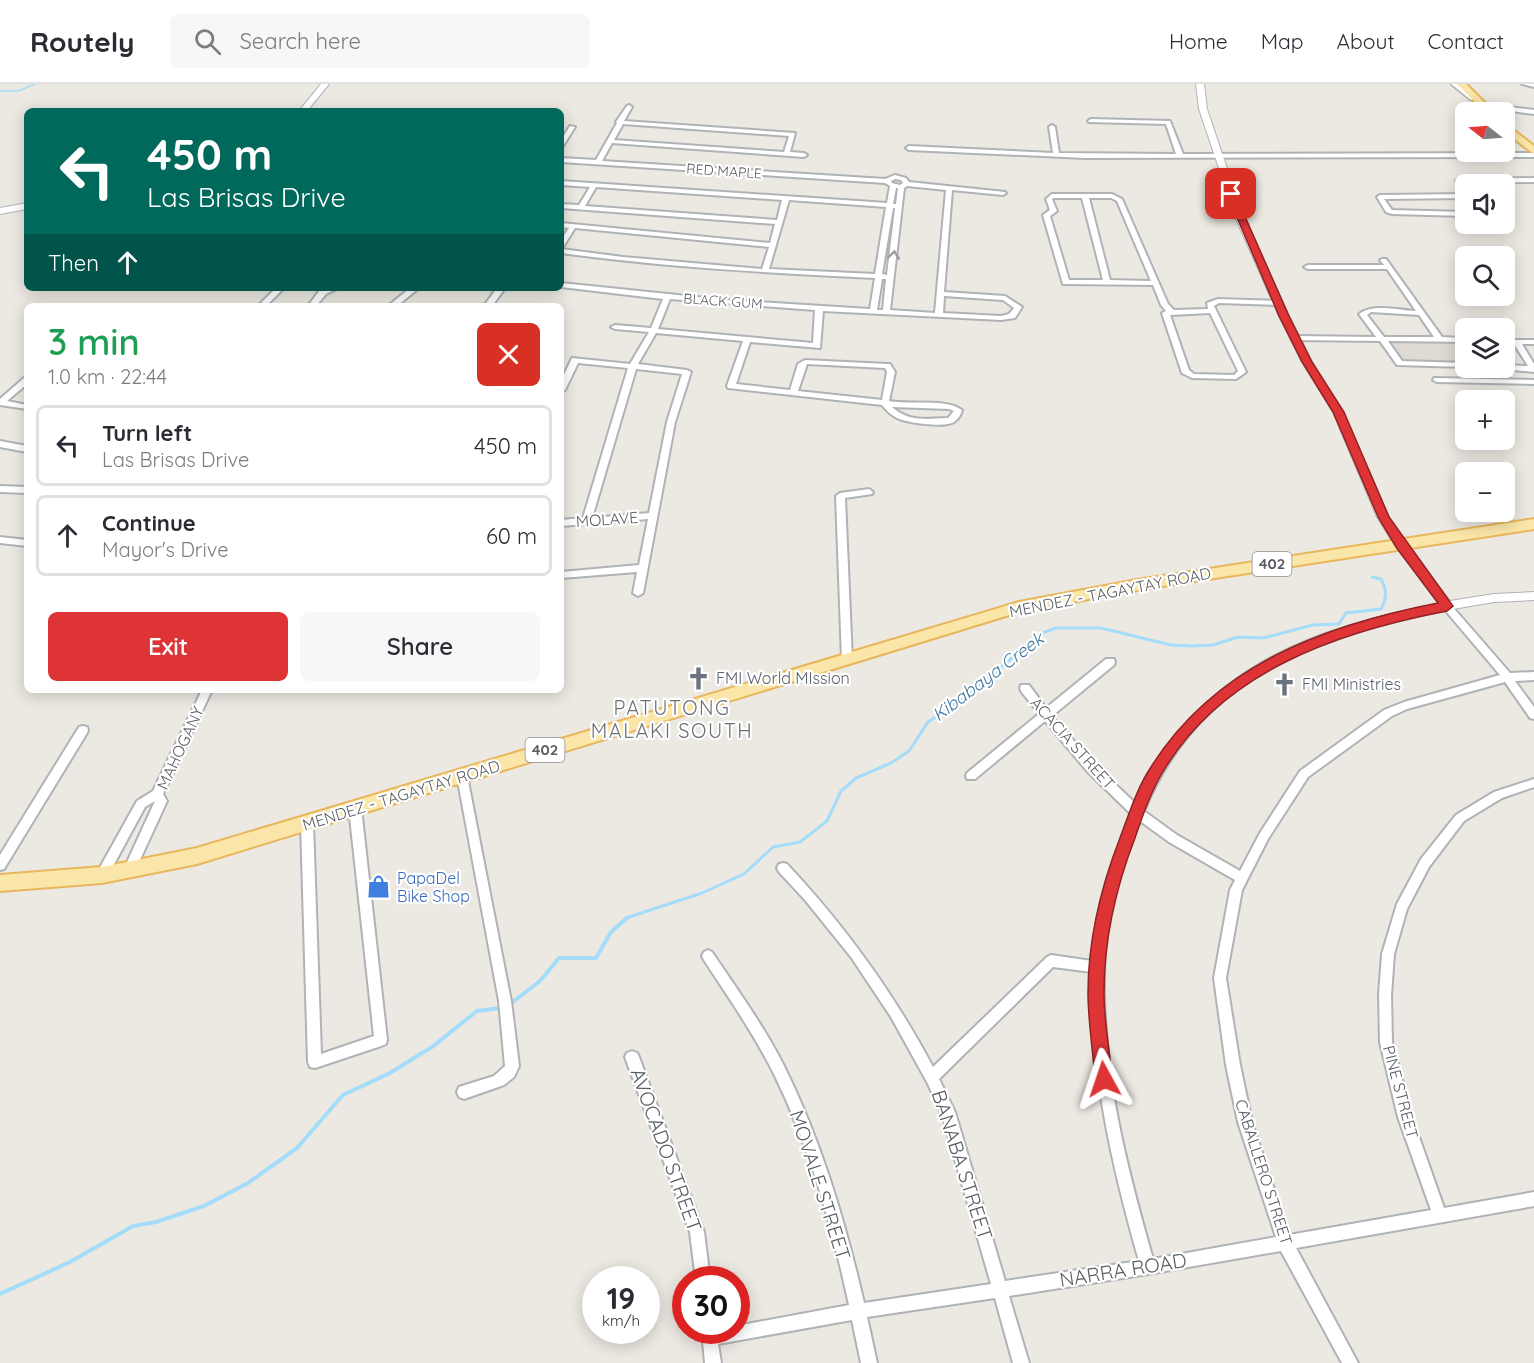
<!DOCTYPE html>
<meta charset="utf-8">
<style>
:root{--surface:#fff;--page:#f7f7f7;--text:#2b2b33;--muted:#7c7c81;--line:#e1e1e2;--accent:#df3436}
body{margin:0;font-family:Quicksand,sans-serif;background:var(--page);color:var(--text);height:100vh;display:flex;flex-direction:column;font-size:22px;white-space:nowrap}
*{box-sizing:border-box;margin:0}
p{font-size:20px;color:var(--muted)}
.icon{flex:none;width:33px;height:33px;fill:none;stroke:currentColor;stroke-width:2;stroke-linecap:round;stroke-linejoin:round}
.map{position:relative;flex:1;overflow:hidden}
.sheet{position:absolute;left:24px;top:219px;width:540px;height:390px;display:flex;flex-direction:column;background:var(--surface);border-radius:9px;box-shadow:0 3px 15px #0003}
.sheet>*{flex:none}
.top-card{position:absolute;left:24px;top:24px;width:540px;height:183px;border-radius:9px;box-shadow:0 3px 15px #0003;background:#00695c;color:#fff;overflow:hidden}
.needle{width:39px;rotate:287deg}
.buttons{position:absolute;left:1455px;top:18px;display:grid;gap:12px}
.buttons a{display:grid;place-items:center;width:60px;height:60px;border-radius:9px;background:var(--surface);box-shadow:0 3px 15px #0003;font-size:30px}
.speed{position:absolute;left:582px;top:1182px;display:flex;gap:12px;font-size:30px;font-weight:700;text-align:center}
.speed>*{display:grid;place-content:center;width:78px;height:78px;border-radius:50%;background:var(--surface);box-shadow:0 3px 15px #0003;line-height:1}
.speed small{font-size:15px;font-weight:400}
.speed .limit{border:9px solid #d22;background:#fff;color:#111}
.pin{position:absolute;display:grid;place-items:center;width:51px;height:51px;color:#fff;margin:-26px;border-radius:12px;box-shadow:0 3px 9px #0006}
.me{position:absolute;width:66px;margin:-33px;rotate:355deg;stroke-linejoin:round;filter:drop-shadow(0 0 4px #0008)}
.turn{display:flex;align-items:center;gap:21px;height:126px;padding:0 24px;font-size:27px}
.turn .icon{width:78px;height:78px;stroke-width:2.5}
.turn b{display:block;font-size:42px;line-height:51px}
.then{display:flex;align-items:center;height:57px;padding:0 24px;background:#0003;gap:12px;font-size:22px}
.round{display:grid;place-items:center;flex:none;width:63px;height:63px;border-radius:9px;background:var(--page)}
.headline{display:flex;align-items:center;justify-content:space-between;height:102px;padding:0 24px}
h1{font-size:36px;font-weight:600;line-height:45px;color:#1e9e55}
.cta{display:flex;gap:12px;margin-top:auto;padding:12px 24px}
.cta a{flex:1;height:69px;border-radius:9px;background:var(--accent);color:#fff;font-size:24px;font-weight:600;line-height:69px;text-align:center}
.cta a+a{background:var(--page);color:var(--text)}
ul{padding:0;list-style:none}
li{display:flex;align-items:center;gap:18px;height:81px;margin:0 12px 9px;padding:0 12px;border:3px solid var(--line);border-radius:9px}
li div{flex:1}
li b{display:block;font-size:22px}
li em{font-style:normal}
header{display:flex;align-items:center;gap:36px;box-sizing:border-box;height:84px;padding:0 30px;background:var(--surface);border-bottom:2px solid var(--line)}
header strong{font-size:28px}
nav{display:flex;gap:33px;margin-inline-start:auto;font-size:21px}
.search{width:420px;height:54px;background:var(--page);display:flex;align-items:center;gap:15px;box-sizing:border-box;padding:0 21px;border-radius:9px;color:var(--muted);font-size:22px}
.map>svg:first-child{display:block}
.education{fill:#dfdad3}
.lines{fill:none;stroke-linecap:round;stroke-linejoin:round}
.stream-far2{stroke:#a4dcfa;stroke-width:1.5}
.stream-far1{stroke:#a4dcfa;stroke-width:3}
.stream{stroke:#a4dcfa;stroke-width:4}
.minor-casing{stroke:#afb3b6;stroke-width:4}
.tertiary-casing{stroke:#afb3b6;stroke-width:2}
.secondary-casing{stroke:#aeb2b6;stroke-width:3}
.primary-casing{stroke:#e9b65d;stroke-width:4}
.minor{fill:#fff;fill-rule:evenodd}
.tertiary{fill:#fff;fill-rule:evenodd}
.secondary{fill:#fff;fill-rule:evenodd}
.primary{fill:#fae6a8;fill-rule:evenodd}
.oneway{stroke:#9c9ea1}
.route{fill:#df3436;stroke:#912223;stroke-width:1.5}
.labels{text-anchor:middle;stroke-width:4.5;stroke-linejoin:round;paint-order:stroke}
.far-street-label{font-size:14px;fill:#5a5e62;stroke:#fff}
.shield{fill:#fff;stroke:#8c8e91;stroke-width:1.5}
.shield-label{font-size:15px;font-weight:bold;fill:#5a5e62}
.street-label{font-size:16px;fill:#5a5e62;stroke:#fff}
.worship-label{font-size:16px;fill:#5b616d;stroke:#fff;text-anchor:start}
.shop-label{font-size:16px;fill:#366cbe;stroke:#fff;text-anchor:start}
.water-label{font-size:18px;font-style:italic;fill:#4079a2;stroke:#fff}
.quarter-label{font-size:20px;letter-spacing:1.5px;fill:#6b7074;stroke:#fff}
.near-street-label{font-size:20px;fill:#5a5e62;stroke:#fff}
</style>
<header>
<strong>Routely</strong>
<div class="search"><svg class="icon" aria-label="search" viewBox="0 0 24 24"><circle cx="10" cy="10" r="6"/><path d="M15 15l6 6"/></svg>Search here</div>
<nav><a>Home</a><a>Map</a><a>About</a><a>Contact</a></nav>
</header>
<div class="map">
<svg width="1534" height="1279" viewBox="0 0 1534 1279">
<rect width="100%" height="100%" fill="#ece9e2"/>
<path class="education" d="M1389,256L1452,257L1465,280L1402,278Z"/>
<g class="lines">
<path class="stream-far2" d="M0,7H18L35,0"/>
<path class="stream-far1" d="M626,834L702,809L744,790L773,763L800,758L827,737L841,707L856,694L891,679L909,667L928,638L970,610L1040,550L1056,544H1101L1171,561L1192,562L1213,561L1238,553L1263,554L1313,541L1339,540L1346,529L1381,525C1387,514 1387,506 1381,495L1372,493"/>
<g class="stream">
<path d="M509,921L540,897L559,874H596L611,848L628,833"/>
<path d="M0,1210L70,1178L133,1142L156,1138L204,1122L248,1099L297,1064L343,1011L390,989L432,963L477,927L500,924"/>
</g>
<defs>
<g id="minor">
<path d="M1522,0H1534V3Z"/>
<path d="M1483,20L1534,26V30L1481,23V21Z"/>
<path d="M629,21L632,23L624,37L795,49L790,68L804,69L807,71L804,73L612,59L602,77L885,95L895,91L906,94L909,98L1005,108L1006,109L1003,111L952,106L944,208L1005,212L1022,223L1015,234L1001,236L823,227L820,264L750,258L736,300L790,306L798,280L805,276L887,280H890L895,288L889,317C910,321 946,314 962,326C961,331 958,335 954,338C944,344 907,339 897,334C891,331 887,327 882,321L728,304L727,302L743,257L656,249L638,280L687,286L691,288L675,338L643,509L638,512L633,509L637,488L561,494V488L639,481L648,435L561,442V436L583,434L628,284L578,279L565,306L561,308V297L572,274L630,280L649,248L615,245L611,243L615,241L651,244L663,215L561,203V199L726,216L870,225L875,194C770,189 665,183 561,169V165L623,173L762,185L769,163L575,144L563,163L561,164V156L569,144L561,143V139L770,159L775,140L561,124V120L579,121L590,103L561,101V97L887,119L890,102L885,99L561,78V74L596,76L617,39L616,38L627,22ZM623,40L789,52L784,68L614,56ZM895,95L901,96L903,99L900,101L892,99L891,97ZM907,102L946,106L935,229L890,226L904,104ZM596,103L782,116L777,136L585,122ZM896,104H898L896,120H893ZM789,116L886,123L875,190L769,185ZM893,124H895L887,191L882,190ZM882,195H886L883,226H877ZM944,212L1003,216L1014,224L1009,230L1001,232L943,229ZM670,215L815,226L813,259L658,245ZM807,280L885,284L887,288L882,316L798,307ZM636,285L682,290L667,338L649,429L592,434ZM892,323L949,325L954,327L948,334C928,335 908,338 892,323Z"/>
<path d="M1091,35L1170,37L1183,70L1534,69V73L1085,74L909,66L906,64L909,62L1053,69L1049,43L1052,41L1055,43L1059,69L1176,70L1166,40L1089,38L1088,37Z"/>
<path d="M570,42L575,43L563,62L561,63V56Z"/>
<path d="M1534,94V98L1464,99L1466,102V109L1456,97L1459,95Z"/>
<path d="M1052,110H1112L1122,115L1168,220L1174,226L1208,225L1207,219L1218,215L1280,217V221H1277L1219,219L1214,222L1246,288L1236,295L1192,294L1182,289L1162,229L1166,227L1161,221L1153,201L1063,200L1043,131L1050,126L1046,115ZM1054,114H1082L1103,196H1069L1050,132L1057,127L1052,115ZM1089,114H1111L1117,117L1151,197L1110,196ZM1210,229L1238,287L1234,291L1194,290L1189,286L1170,231Z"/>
<path d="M1466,110V114L1384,115L1392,126L1466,128V132L1392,130L1386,128L1377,113L1380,111Z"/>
<path d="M1382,175H1386L1442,253L1466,254V258L1388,257L1402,277L1466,279V283L1397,281L1380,257L1292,256L1291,254L1295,252L1376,253L1359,230C1373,219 1398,226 1416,227L1387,185H1308L1304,183L1308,181H1384L1380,176ZM1371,228L1419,231L1434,253H1384L1367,231Z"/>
<path d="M276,204H284L266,222H258Z"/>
<path d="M328,204H339L326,210L316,222H308L320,206Z"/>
<path d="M410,204H419L397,222H388Z"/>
<path d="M497,204H505L492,222H484Z"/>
<path d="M1504,256H1534V260H1522L1534,280V288L1501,285L1500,284H1504V281L1528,282L1514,260H1504Z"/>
<path d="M24,294H27V300L7,317L27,321V325L0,321V315Z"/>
<path d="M1434,294L1534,296V300L1437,298L1433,296Z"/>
<path d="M0,357L27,362V368L0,363Z"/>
<path d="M0,402L27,403V409L0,408Z"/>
<path d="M869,405L873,408L872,410L845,414L852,576L847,580L842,576L836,412L840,409Z"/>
<path d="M0,453L27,456V462L0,459Z"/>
<path d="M1447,519L1450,520L1510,589L1534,588V596L1515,597L1534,623V635L1530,634L1505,598L1407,625L1392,632L1308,693L1268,755L1242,806L1226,894L1240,981L1252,1038L1289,1151L1431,1126L1398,1033L1380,958L1379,911L1382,870L1397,820L1421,775L1456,731L1494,708L1534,695V703L1502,714L1464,737L1429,783L1407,825L1394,870L1391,911L1392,958L1412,1033L1444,1124L1534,1108V1122L1296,1164L1358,1279H1342L1281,1167L1148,1190L1009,1212L1029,1279H1013L995,1214L867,1233L877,1279H861L852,1236L718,1260L721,1279H705L702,1246H736V1242L849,1221C832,1142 810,1063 774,990C754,950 728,913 704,876L702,872L704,868L708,866L712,868C737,905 763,941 783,980C821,1056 845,1137 864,1219L991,1200L942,1030L927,998L891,933L851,873L805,816L779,788L777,784L779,780L783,779L787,780C845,842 893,908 933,983L1047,873L1051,871L1092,877C1096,820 1110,781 1131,730L1087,687L1045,637L975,695H967L966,692L967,689L1039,630L1021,607L1020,604L1021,601H1029L1046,624L1106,575H1114L1115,578L1114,581L1052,632L1095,681L1136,720C1200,583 1308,546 1447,519ZM1445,526L1500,591L1404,618L1384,626L1300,687L1260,749L1240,787L1177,751L1144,727C1199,593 1313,552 1445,526ZM1140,737L1169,758L1235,796L1230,806L1214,894L1226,981L1238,1038L1276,1153L1153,1175C1127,1084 1103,992 1104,896C1104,871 1106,844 1111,819C1118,791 1129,763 1140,737ZM1053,883L1092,888C1090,987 1112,1082 1139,1177L1005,1197L955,1028L939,995Z"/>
<path d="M202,606H212L163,710L167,717L133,791L129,792L125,791L123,787L155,717L145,723L106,795L102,796L98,795L96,791L98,787L137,717L153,707Z"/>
<path d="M83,642L87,643L88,646L87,649L4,785L0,786V771L79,643Z"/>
<path d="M462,688L466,689L467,692L511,917L519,982L514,993L504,1001L464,1015L459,1013L457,1008L459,1003L494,992L505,982L499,917L457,692L458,689Z"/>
<path d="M355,719L359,721L361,724L387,956L386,960L381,962L315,984L310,983L308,978L301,739L303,736L307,734L311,736L313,739L321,970L374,952L349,724L351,721Z"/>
<path d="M632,967L637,969L639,973L704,1148L710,1196H696L690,1148L625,973L627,969Z"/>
</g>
<g id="tertiary">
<path d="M321,0H329L307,27H299Z"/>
<path d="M1196,0H1204L1207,25L1244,135L1289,232L1312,278L1343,328L1389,433L1404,457L1450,517L1494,510L1534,508V516L1494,518L1447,526L1443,525L1396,463L1377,433L1333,328L1302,278L1279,232L1236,135L1199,25Z"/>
<path d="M27,119V125L0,130V124Z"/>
</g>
<path id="secondary" d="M1451,0H1460L1478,14L1471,16Z"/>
<g id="primary">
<path d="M1457,0H1466L1494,28H1485Z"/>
<path d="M1504,39L1534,62V70L1504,47Z"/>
<path d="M1534,435V445L1137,506L1019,528L197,780L102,799L0,807V791L102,783L197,764L1019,518L1137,496Z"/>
</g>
</defs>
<use href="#minor" class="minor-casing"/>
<use href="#tertiary" class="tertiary-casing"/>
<use href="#secondary" class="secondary-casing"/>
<use href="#primary" class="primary-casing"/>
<use href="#minor" class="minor"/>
<use href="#tertiary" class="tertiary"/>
<use href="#secondary" class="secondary"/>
<use href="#primary" class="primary"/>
</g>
<defs><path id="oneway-chevron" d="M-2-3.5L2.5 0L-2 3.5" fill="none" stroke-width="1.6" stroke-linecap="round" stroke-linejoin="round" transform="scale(1.5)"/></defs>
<use class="oneway" href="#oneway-chevron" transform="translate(894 171) rotate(-83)"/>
<path class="route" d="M1231,108L1235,110L1289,232L1312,278L1344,328L1389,433L1453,522L1447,527C1337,548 1220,588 1161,691C1150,710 1142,733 1135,754C1116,803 1104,856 1104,909C1104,937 1110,967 1112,995L1110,1001L1104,1003L1098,1001L1095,995C1093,967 1088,937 1088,909C1088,855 1101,803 1120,754C1129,730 1137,704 1151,683C1215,581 1325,541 1438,519L1396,463L1378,433L1333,328L1302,278L1279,232L1227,110Z"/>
<defs>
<symbol id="church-bare" viewBox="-9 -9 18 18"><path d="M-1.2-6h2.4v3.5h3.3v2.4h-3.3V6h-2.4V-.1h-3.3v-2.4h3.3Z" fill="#6b7280" stroke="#fff" stroke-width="2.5" paint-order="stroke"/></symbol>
<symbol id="shop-bare" viewBox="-9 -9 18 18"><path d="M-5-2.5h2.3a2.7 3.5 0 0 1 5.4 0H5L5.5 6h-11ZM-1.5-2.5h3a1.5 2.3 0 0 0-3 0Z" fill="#3f7fe0" stroke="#fff" stroke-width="2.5" paint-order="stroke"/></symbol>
</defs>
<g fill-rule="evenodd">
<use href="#church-bare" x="682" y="578" width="33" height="33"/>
<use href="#church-bare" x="1268" y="584" width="33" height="33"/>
<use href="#shop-bare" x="362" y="786" width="33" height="33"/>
</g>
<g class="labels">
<g class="far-street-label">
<text transform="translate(724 87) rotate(4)" y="5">RED MAPLE</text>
<text transform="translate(723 217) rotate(4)" y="5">BLACK GUM</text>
</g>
<g class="shield">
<rect x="1252.5" y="468" width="39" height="24" rx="4.5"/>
<rect x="525.5" y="654" width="39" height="24" rx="4.5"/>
</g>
<g class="shield-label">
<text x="1272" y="485">402</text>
<text x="545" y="671">402</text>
</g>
<g class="street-label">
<text transform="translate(607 435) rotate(-4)" y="6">MOLAVE</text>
<text transform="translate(1110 508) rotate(-11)" y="6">MENDEZ - TAGAYTAY ROAD</text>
<text transform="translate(1073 659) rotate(48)" y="6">ACACIA STREET</text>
<text transform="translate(180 664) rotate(-65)" y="6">MAHOGANY</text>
<text transform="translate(401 711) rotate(-17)" y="6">MENDEZ - TAGAYTAY ROAD</text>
<text transform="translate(1401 1008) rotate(75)" y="6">PINE STREET</text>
<text transform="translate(1264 1088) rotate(72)" y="6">CABALLERO STREET</text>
</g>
<g class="worship-label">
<text x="716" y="600">FMI World MIssion</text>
<text x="1302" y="606">FMI Ministries</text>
</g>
<g class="shop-label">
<text x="397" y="800">PapaDel<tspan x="397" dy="18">Bike Shop</tspan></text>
</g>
<g class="water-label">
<text transform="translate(988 593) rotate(-37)" y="6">Kibabaya Creek</text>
</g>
<g class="quarter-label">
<text x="672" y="631">PATUTONG<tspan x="672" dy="23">MALAKI SOUTH</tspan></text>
</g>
<g class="near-street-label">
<text transform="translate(666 1066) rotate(70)" y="7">AVOCADO STREET</text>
<text transform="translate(962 1081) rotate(72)" y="7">BANABA STREET</text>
<text transform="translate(820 1101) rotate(72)" y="7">MOVALE STREET</text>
<text transform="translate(1123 1186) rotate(-9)" y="7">NARRA ROAD</text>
</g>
</g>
</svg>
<div class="buttons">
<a><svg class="needle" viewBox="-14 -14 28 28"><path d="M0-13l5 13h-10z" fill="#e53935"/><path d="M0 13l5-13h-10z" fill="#7c7c81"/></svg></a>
<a><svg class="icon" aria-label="sound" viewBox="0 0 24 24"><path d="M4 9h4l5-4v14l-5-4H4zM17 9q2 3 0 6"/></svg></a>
<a><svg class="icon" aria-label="search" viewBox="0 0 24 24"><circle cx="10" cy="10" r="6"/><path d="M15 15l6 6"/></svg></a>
<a><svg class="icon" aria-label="layers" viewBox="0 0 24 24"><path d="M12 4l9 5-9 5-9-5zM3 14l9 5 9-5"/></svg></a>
<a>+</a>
<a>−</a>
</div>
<div class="speed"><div>19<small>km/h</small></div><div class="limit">30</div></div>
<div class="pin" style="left:1231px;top:110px;background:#d93025"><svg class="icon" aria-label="arrive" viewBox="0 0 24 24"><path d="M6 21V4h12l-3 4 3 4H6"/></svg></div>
<svg class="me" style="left:1104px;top:995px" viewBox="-20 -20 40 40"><path d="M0-17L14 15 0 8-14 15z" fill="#df3436" stroke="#fff" stroke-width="4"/></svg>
<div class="top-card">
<div class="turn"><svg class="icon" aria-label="left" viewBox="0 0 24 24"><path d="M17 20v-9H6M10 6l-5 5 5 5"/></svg><div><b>450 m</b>Las Brisas Drive</div></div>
<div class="then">Then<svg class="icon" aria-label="ahead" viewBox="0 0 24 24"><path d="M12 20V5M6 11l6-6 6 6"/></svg></div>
</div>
<section class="sheet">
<div class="headline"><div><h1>3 min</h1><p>1.0 km · 22:44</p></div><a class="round" style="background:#d93025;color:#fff"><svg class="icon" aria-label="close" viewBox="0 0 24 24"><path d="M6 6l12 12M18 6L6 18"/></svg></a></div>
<ul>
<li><svg class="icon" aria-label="left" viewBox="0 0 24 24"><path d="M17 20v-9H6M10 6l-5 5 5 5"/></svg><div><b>Turn left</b><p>Las Brisas Drive</p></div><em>450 m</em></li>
<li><svg class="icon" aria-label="ahead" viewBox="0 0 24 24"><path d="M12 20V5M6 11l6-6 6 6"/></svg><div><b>Continue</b><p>Mayor's Drive</p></div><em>60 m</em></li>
</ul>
<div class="cta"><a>Exit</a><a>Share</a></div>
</section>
</div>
